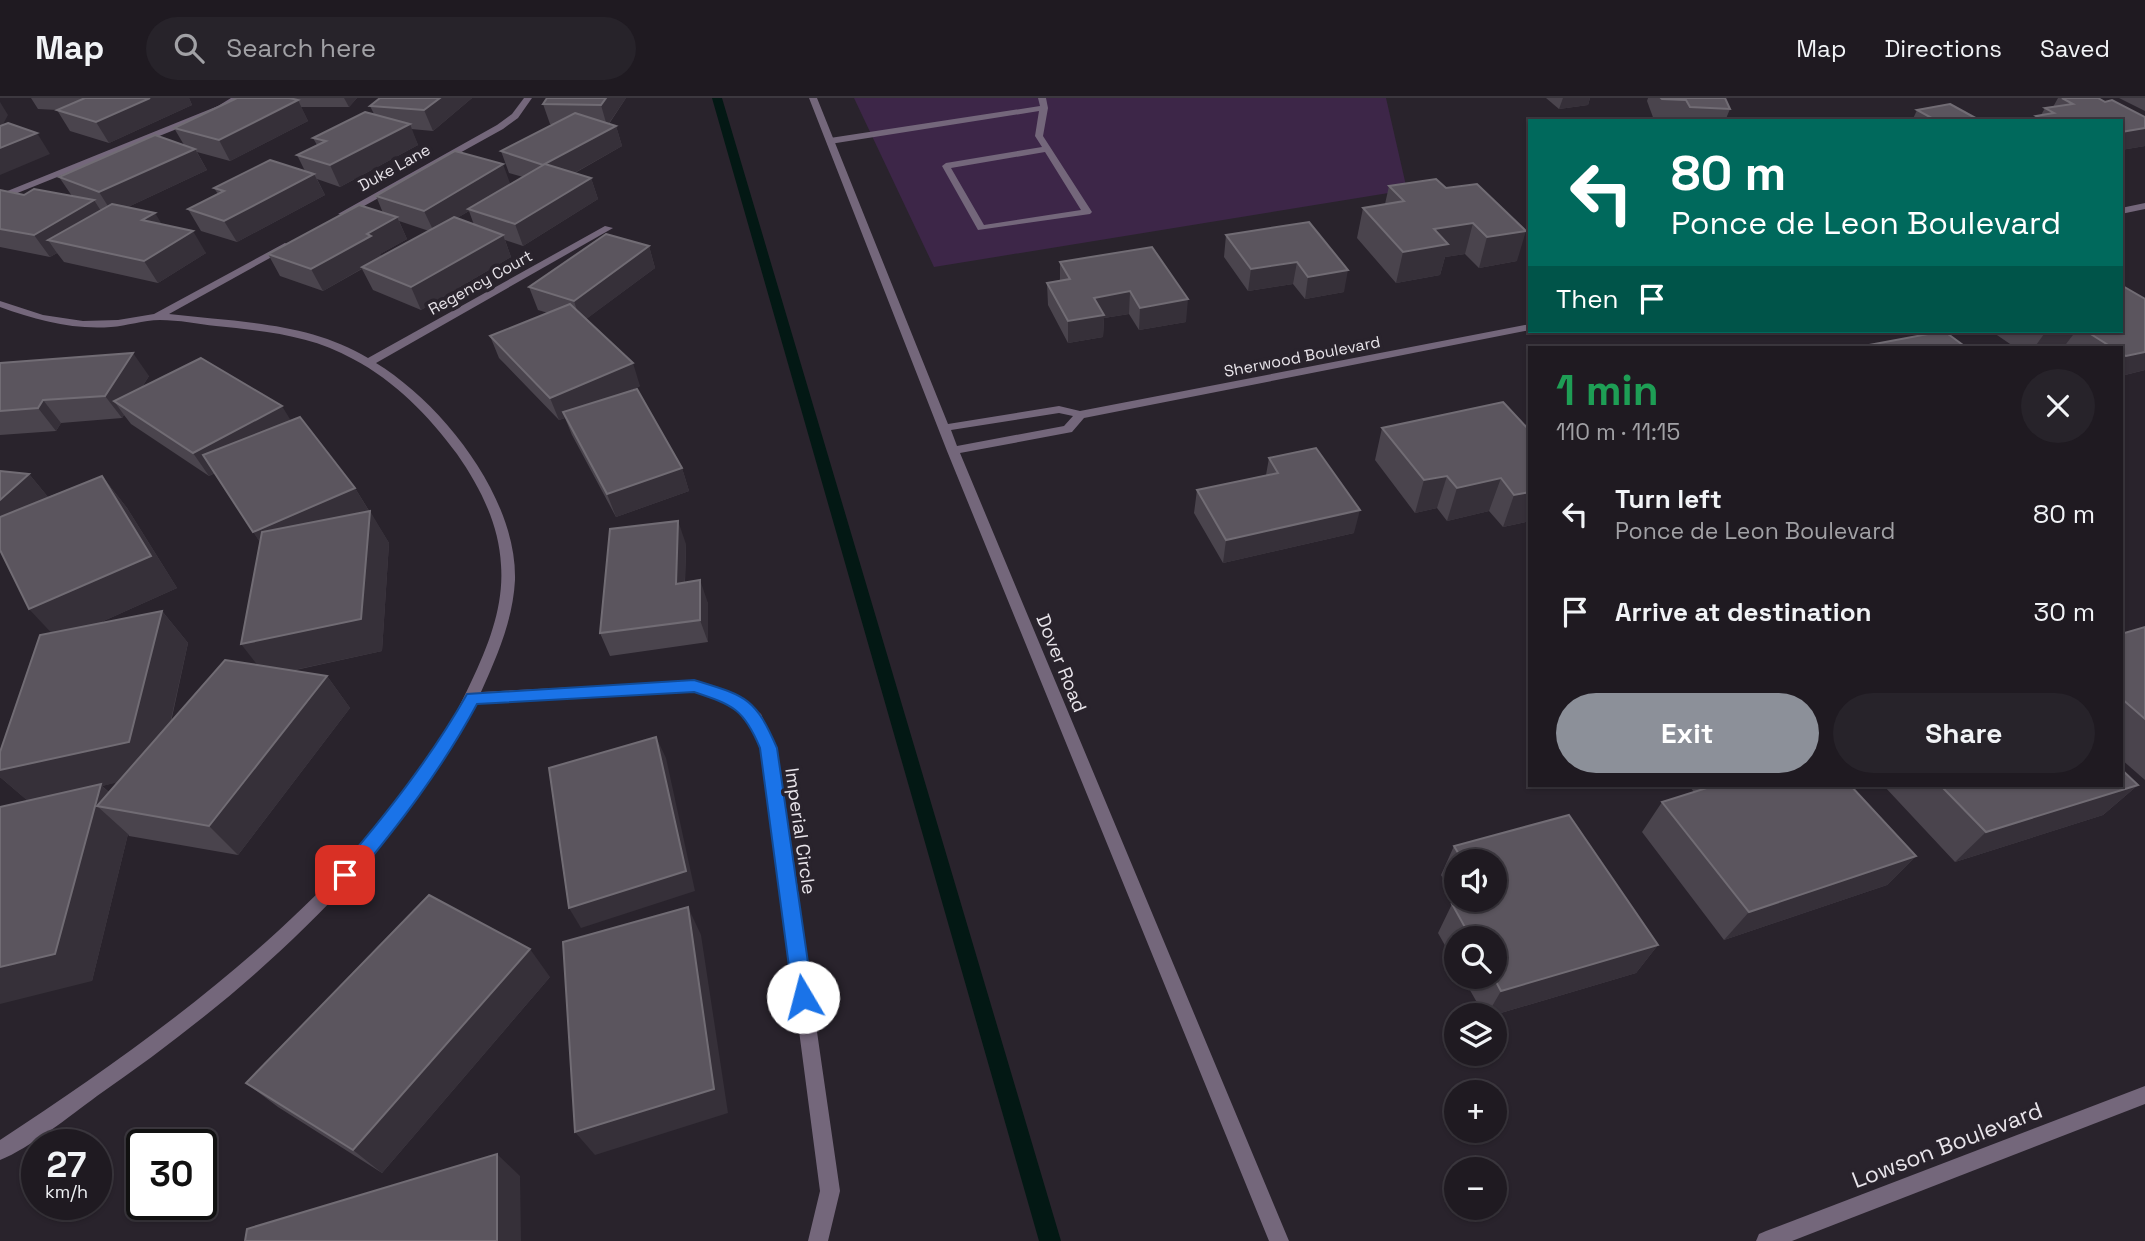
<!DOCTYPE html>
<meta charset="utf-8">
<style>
:root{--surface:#1f1a21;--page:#27232a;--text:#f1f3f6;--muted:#a1a1a5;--line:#3c383f;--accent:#8c9099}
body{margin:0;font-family:"Space Grotesk",sans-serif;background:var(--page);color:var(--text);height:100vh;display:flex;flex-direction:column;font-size:26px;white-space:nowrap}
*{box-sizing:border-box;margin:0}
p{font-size:23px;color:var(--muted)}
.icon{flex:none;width:38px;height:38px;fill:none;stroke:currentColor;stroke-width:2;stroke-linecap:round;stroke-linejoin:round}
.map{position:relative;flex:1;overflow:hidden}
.details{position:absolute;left:1528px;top:248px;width:595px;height:441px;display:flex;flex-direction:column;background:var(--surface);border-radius:0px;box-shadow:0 2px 5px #0004,0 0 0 2px var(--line)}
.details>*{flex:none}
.guide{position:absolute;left:1528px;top:21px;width:595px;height:214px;border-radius:0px;box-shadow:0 2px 5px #0004,0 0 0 2px var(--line);background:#00695c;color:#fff;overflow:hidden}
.controls{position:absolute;left:1444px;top:751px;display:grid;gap:14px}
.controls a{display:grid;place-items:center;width:63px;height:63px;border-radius:50%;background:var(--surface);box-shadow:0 2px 5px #0004,0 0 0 2px var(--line);font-size:35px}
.speed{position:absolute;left:21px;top:1031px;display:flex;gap:14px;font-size:35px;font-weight:700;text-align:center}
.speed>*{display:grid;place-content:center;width:91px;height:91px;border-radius:50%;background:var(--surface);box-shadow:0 2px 5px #0004,0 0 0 2px var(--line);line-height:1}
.speed small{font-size:18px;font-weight:400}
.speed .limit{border:4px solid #111;border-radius:10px;background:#fff;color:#111}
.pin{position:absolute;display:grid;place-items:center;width:60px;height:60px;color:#fff;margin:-30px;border-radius:14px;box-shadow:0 4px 10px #0006}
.me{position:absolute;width:77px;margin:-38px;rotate:352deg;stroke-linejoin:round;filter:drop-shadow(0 0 5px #0008)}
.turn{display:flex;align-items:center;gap:24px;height:147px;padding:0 28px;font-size:32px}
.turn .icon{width:91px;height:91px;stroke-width:2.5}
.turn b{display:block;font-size:49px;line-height:60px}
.then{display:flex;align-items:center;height:66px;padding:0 28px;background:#0003;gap:14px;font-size:26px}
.round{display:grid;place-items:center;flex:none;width:74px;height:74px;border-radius:37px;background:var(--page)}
.overview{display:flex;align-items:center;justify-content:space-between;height:119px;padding:0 28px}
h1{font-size:42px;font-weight:700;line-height:52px;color:#1e9e55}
.action{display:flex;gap:14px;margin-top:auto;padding:14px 28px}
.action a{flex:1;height:80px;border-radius:42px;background:var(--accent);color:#fff;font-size:28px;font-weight:700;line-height:80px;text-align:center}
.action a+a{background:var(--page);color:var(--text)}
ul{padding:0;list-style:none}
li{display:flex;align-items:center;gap:21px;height:98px;padding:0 28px}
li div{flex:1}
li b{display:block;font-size:26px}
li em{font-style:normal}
header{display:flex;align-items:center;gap:42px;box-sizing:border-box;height:98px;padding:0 35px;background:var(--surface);border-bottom:2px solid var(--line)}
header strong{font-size:33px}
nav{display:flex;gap:38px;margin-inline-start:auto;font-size:24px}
.search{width:490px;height:63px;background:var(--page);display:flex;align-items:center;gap:18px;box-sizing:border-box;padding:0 24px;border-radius:38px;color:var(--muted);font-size:26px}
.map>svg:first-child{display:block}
.green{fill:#3d2648}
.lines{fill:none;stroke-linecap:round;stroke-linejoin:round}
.stream{fill:#031814;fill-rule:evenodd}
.service{fill:#74677b;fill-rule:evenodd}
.minor{fill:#74677b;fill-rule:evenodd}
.tertiary{fill:#74677b;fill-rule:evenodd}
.wall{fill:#4a444d;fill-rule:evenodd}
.shaded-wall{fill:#363039}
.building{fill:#5b555e;stroke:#716c74;stroke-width:2}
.route{fill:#1a73e8;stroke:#114b97;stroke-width:2}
.labels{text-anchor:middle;stroke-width:7;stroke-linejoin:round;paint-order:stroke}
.far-street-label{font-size:16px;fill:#e8e4ea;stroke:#29232c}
.street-label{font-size:19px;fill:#e8e4ea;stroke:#29232c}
.near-street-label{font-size:23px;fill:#e8e4ea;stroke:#29232c}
</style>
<header>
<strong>Map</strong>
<div class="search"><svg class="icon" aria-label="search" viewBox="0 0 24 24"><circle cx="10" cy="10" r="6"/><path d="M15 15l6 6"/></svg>Search here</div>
<nav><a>Map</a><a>Directions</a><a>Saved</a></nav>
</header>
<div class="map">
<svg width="2145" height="1143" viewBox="0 0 2145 1143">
<rect width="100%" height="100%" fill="#29232c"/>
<path class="green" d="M854,0H1386L1407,92L934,169Z"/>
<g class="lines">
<path class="stream" d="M712,0H722L1061,1143H1039Z"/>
<path class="service" d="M1038,0H1046L1048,10L1043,38L1092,114L1090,116L978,132L942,68L946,65L1042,49L1035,38L1039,13L830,46L826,43L830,40L1040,8ZM1045,54L1081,112L984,127L951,70Z"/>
<g class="minor">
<path d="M231,0H240L224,12L0,102V96L218,8Z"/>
<path d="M524,0H532L518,20L503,31L346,118L338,116L497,27L512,16Z"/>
<path d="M809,0H817L948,326L1059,308L1080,313L1530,226V232L1084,320L1072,334L960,355L1289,1143H1269L947,353ZM1059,315L1073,318L1064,328L957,348L951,332Z"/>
<path d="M2145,105V111L2121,116V110Z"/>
<path d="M605,128L613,130L376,265C443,306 517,400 515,482C513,522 497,558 481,594L694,583L738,597L761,616L776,650L840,1093L828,1143H808L820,1093L762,650L750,623L728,605L694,593L476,605C391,768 246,895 97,998C70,1018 30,1050 0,1062V1042C175,927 383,777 472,582C489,546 504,507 501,467C499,426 480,389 457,356C429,318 395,283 353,261C311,237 264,233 216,228C198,226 179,222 160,222C143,222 127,228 111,229C73,232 36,222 0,209V203L43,217L83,223L118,222L154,216L285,145L290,148L288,150L169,216C236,224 309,224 368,260Z"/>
</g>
<path class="tertiary" d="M2145,988V1006L1792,1143H1756L1759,1136L1766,1133Z"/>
</g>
<g class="wall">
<path d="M31,0H189L192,7L109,45L70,33L57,12L38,11Z"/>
<path d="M237,0H357L349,9H301L308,23L230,63L197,54L207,72L128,109L162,127L206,155L158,185L64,164L57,155L50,159L0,149V92L24,97L72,98L59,79L184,47L174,30Z"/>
<path d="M380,0H472L433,33L411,31L418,47L340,89L317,81L325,97L237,144L201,133L188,111L218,96L214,90L305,73L297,57L317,47L313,40L374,16L370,8Z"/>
<path d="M626,0L609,26L616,28L622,48L575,75L591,80L598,101L523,148L505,142L511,159L421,212L373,192L362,171L323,193L280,178L268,156L383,115L376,98L510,87L523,79L509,75L501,53L553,26H550L543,6ZM469,113L474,127L457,120ZM399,123L429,133L381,159L380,156L407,141Z"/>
<path d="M1546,0H1590L1588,7L1559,11Z"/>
<path d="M1648,0H1725L1730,11L1725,23L1654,22L1647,3Z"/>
<path d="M2058,0H2098L2145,19V48L2121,52V23H2033L2036,18L2041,17L2045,10L2053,9Z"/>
<path d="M2119,0H2145V13Z"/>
<path d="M1917,12L1981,23H1912Z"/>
<path d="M1436,81L1517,163L1479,170L1465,156L1445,159L1440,177L1396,185L1357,140L1363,110L1385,106L1389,88Z"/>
<path d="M1309,124L1344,194L1305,201L1293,186L1248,193L1224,159L1226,137Z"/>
<path d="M649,148L655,170L586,221L640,288L619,297L682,370L689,393L616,419L572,337L565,320L559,322L499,260L490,238L548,215L538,212L529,189Z"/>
<path d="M1152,149L1186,224L1139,232L1129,216L1104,220L1103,239L1068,245L1048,207L1047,185L1060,183V164Z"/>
<path d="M2145,201V272L2121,278V250H2016L1991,233H2121Z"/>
<path d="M0,265L149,278L142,289L291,323L355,390L389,445L382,553L291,573L327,578L350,610L238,757L129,738L128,736L92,883L27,702L0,679V654L51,535L29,376L48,399L102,378L127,410L177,490L99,525L162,513L188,545L171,624L258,568L260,444L215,375L209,378L131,326L124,317L122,320L61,325L56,333L0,337ZM117,684L109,694L102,688Z"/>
<path d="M1503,304L1530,423L1503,429L1489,413L1447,423L1437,410L1415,415L1375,362L1382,330Z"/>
<path d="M1269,360L1354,435L1223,465L1194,415L1197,392L1266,377Z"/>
<path d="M686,446L685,484L708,505V544L610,558L600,535Z"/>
<path d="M2145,529V682L2121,661V536Z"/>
<path d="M2138,687L2103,717L1955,764L1884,688H2121Z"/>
<path d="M1689,688H1851L1916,758L1887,787L1724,842L1642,734L1662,704L1694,694Z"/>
<path d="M1569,717L1658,847L1636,875L1494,917H1484L1462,878H1494V840H1456V867L1438,835L1452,806L1457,805L1441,777L1454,748ZM1456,763H1494V802H1456Z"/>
<path d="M550,879L382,1075L278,1009L246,985Z"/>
</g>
<g class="shaded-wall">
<path d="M150,0H189L192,7L109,45L96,24Z"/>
<path d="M344,0H357L349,9Z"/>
<path d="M440,0H472L433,33L424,12Z"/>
<path d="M606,0H626L607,28L601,7Z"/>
<path d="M1563,0H1590L1588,7L1559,11Z"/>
<path d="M298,2L308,23L230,63L219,42Z"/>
<path d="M0,4L8,17L0,32Z"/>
<path d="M410,26L418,47L340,89L330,67Z"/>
<path d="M616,28L622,48L551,88L543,67Z"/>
<path d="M2145,30V48L2121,52V34Z"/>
<path d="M37,35L50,56L0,77V50Z"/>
<path d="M195,51L207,72L113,116L99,94Z"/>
<path d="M503,66L511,88L468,111L469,113L434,134L424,113Z"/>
<path d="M314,76L325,97L237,144L224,123Z"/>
<path d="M591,80L598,101L523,148L515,126Z"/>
<path d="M94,102L108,124L48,142L57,155L50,159L34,137Z"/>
<path d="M155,115L168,136L142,122Z"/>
<path d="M397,119L407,141L380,156L382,159L323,193L311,171L367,136Z"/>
<path d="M1473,125L1465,156L1445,159L1440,177L1396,185L1403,154L1434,131Z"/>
<path d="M193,133L206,155L158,185L144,163Z"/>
<path d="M1526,133L1517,163L1479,170L1487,139Z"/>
<path d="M503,137L511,159L421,212L411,189Z"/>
<path d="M649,148L655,170L581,225L574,203Z"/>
<path d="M1297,164L1293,186L1248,193L1251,171Z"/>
<path d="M1348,172L1344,194L1305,201L1308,179Z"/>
<path d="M1130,193L1129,216L1104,220L1103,239L1068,245V223L1094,200Z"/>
<path d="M1188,201L1186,224L1139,232L1140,210Z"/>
<path d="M2059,233H2076L2063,250H2034L2044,236Z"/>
<path d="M2145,254V272L2121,278V265L2126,258Z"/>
<path d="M133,255L149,278L127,312L114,303L124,317L122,320L105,298Z"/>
<path d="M633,265L640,288L566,319L563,314L565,320L559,322L550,300Z"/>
<path d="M43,302L61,325L56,333L38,310Z"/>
<path d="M282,308L296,331L209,378L193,355Z"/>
<path d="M682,370L689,393L616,419L607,396Z"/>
<path d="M29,376L48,399L0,444V402Z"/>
<path d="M102,378L127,410L177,490L59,543L29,511Z"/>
<path d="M1447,378L1437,410L1415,415L1424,382Z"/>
<path d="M1501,380L1489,413L1447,423L1457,390Z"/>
<path d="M355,390L369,413L269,457L253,434Z"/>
<path d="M1530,394V423L1503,429L1514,397Z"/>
<path d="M1360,412L1354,435L1223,465L1226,442Z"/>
<path d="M370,413L389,445L382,553L266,578L241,546Z"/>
<path d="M678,423L686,446L684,508L676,486Z"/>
<path d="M700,482L708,505V544L700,522Z"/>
<path d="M162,513L188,545L159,675L102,688L130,714L97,708L128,736L92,883L0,906V869L29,704L0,679V672Z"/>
<path d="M327,578L350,610L238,757L209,728Z"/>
<path d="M656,639L666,660L695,793L581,830L569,810Z"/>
<path d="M2138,687L2103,717L1955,764L1986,734Z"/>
<path d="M1916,758L1887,787L1724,842L1749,814Z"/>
<path d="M688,809L701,837L728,1015L595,1057L575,1034Z"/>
<path d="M1658,847L1636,875L1494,917H1487L1501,893Z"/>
<path d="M530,851L550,879L382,1075L353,1052Z"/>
<path d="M497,1056L520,1078L521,1143H497Z"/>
</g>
<g class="building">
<path d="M85,0H150L96,24L57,12Z"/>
<path d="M237,0H289L298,2L219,42L174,30Z"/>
<path d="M380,0H440L424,12L370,8Z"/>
<path d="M547,0H606L601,7L543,6Z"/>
<path d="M1661,0H1725L1730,11L1690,9L1686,2L1662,1Z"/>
<path d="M2062,0H2098L2105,4L2112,2L2145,19V30L2121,34V23H2045L2036,18L2054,15L2045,10L2073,6Z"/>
<path d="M1950,6L1981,23H1937L1917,12Z"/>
<path d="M365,14L410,26L330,67L297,57L326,43L313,40Z"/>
<path d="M575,15L616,28L543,67L501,53Z"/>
<path d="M8,25L37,35L0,50V28Z"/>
<path d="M155,37L195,51L99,94L59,79Z"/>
<path d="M455,53L503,66L424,113L376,98Z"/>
<path d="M270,62L314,76L224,123L188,111L224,93L214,90Z"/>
<path d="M545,66L591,80L515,126L468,111Z"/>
<path d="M1436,81L1446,90L1477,86L1526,133L1487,139L1473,125L1434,131L1448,146L1403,154L1363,110L1404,103L1389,88Z"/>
<path d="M34,91L94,102L34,137L0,131V92L24,97Z"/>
<path d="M112,106L155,115L142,122L193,133L144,163L48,142Z"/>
<path d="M359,107L397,119L367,136L371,138L311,171L268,156Z"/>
<path d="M454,119L503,137L411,189L362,169Z"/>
<path d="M1309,124L1348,172L1308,179L1297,164L1251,171L1226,137Z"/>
<path d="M606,136L649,148L574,203L529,189Z"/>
<path d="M1152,149L1188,201L1140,210L1130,193L1094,200L1104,217L1068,223L1047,185L1070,181L1060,164Z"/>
<path d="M2121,187L2145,201V254L2126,258L2121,255V250H2113L2086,233H2121Z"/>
<path d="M570,206L633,265L550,300L490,238Z"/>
<path d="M1944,233L1967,250H1853Z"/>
<path d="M2039,233H2059L2044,236Z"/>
<path d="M133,255L105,298L43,302L38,310L0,313V265Z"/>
<path d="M201,260L282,308L193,355L114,303Z"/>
<path d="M637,291L682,370L607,396L563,314Z"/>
<path d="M1503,304L1530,333V394L1514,397L1501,380L1457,390L1447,378L1424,382L1382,330Z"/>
<path d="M300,319L355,390L253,434L203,357Z"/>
<path d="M1316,350L1360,412L1226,442L1197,392L1278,375L1269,360Z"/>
<path d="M0,373L29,376L0,402Z"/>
<path d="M102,378L151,458L29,511L0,452V419Z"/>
<path d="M370,413L361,521L241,546L262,434Z"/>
<path d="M678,423L676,486L700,482V522L600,535L610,431Z"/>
<path d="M162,513L129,644L0,672V654L40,537Z"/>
<path d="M2145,529V621L2121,600V536Z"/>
<path d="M225,562L327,578L209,728L97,708Z"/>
<path d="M656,639L686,773L569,810L549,670Z"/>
<path d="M2121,671L2138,687L1986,734L1941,688H2121Z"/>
<path d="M101,686L55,856L0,869V709Z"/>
<path d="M1713,688H1851L1916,758L1749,814L1662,704Z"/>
<path d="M1569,717L1658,847L1501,893L1493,878H1494V840H1471L1452,806L1468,802H1494V763H1463L1454,748Z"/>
<path d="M429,797L530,851L353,1052L246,985Z"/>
<path d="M688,809L714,991L575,1034L563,844Z"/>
<path d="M497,1056V1143H245L247,1131Z"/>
</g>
<path class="route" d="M694,582C746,598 755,599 777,650L813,899L810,905L803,908L796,905L793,899L760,650C744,611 733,607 694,594L477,606C442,671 399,727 352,783L345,785L339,783L336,777L339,771C387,716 431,660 467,596Z"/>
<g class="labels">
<g class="far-street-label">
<text transform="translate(394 69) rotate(-29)" y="6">Duke Lane</text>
<text transform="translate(480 184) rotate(-29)" y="6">Regency Court</text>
<text transform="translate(1302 258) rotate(-11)" y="6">Sherwood Boulevard</text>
</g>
<g class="street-label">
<text transform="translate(1062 565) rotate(68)" y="7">Dover Road</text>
<text transform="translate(801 733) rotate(82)" y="7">Imperial Circle</text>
</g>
<g class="near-street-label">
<text transform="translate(1947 1047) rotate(-21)" y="8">Lowson Boulevard</text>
</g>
</g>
</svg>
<div class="controls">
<a><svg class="icon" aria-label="sound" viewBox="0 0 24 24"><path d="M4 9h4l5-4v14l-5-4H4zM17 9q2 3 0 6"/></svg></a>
<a><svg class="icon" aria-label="search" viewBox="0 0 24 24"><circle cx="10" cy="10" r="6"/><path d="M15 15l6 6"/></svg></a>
<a><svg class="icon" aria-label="layers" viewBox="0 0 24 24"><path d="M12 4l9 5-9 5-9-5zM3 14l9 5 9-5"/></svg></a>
<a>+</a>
<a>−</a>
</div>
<div class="speed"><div>27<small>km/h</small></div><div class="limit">30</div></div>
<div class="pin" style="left:345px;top:777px;background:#d93025"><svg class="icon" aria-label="arrive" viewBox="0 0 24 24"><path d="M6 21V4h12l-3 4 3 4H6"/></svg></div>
<svg class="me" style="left:803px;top:899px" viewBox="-20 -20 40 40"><circle r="19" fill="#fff"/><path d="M0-13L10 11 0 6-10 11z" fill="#1a73e8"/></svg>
<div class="guide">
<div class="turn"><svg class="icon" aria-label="left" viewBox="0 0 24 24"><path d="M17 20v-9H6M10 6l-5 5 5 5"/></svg><div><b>80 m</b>Ponce de Leon Boulevard</div></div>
<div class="then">Then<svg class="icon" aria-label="arrive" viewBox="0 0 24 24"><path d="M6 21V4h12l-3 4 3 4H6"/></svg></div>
</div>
<section class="details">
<div class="overview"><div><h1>1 min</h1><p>110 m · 11:15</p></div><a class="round"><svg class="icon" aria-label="close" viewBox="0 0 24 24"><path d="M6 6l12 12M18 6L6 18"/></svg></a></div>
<ul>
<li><svg class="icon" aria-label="left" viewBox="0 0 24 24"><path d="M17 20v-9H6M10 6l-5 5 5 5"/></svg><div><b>Turn left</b><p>Ponce de Leon Boulevard</p></div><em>80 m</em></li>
<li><svg class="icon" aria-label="arrive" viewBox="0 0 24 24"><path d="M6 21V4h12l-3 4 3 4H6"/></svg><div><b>Arrive at destination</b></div><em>30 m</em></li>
</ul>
<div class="action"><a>Exit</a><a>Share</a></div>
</section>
</div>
